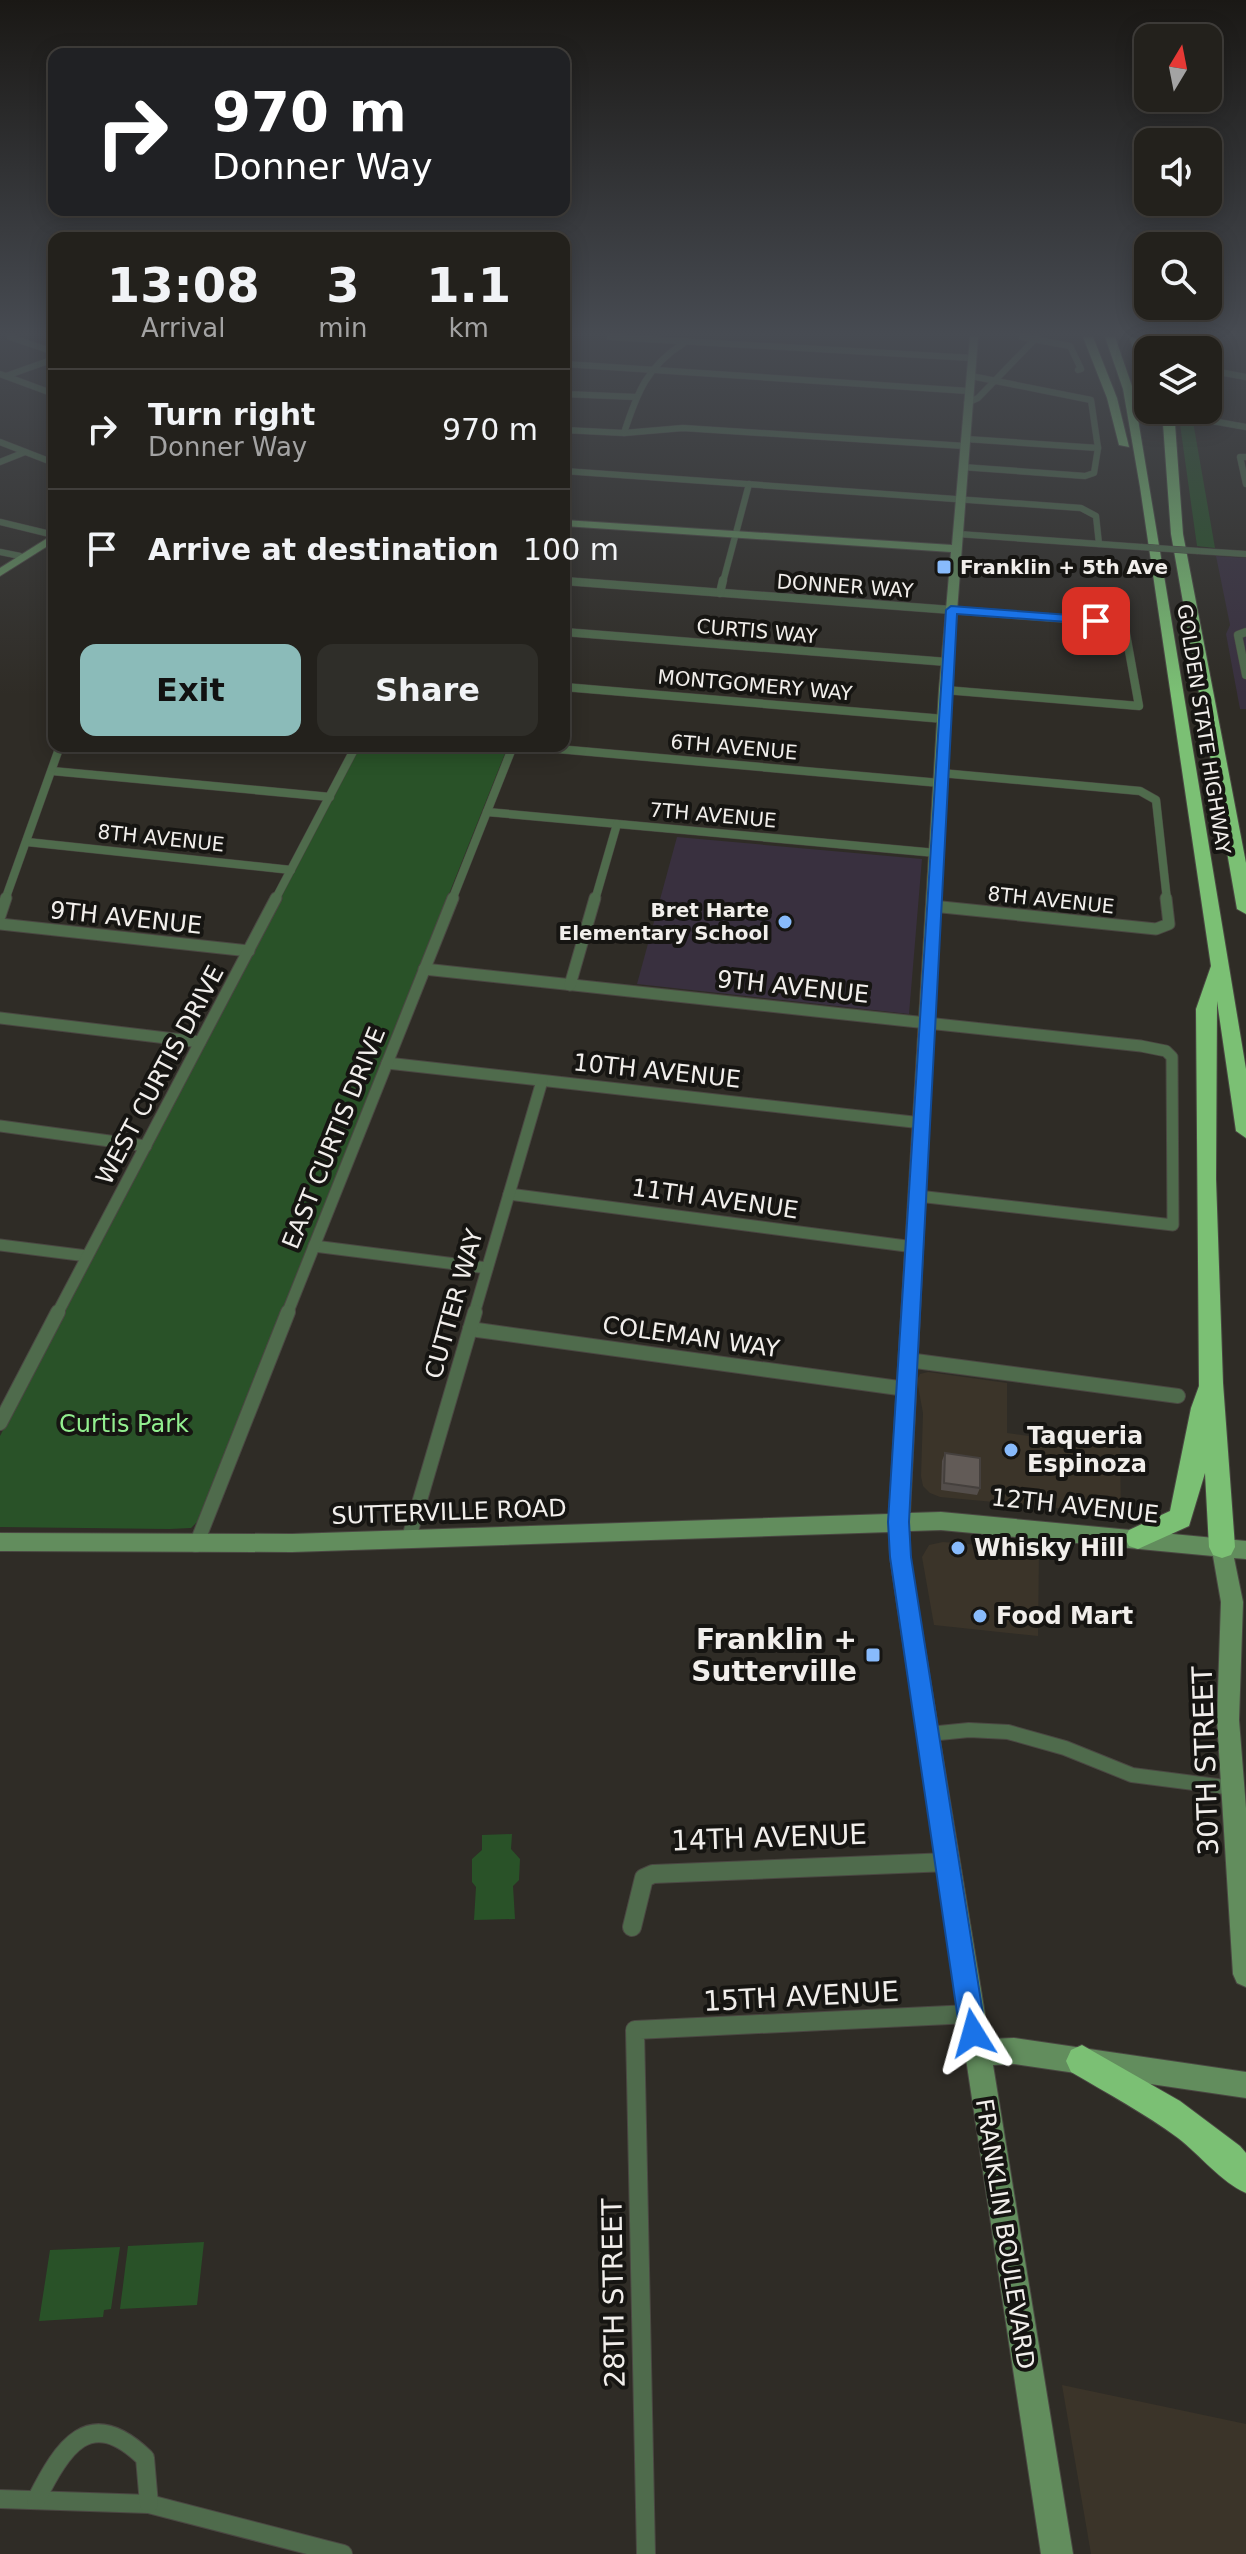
<!DOCTYPE html>
<style>
:root{--surface:#23211c;--page:#2f2e29;--text:#f1f3f6;--muted:#a3a3a3;--line:#403e3b;--accent:#8bbbb9}
body{margin:0;font-family:"DejaVu Sans",sans-serif;background:var(--page);color:var(--text);height:100vh;display:flex;flex-direction:column;font-size:30px;white-space:nowrap}
*{box-sizing:border-box;margin:0}
p{font-size:26px;color:var(--muted)}
.icon{flex:none;width:44px;height:44px;fill:none;stroke:currentColor;stroke-width:2;stroke-linecap:round;stroke-linejoin:round}
.map{position:relative;flex:1;overflow:hidden}
.drawer{position:absolute;left:48px;top:232px;width:522px;height:520px;display:flex;flex-direction:column;background:var(--surface);border-radius:16px;box-shadow:0 4px 20px #0003,0 0 0 2px var(--line)}
.drawer>*{flex:none}
.banner{position:absolute;left:48px;top:48px;width:522px;height:168px;border-radius:16px;box-shadow:0 4px 20px #0003,0 0 0 2px var(--line);background:#202124;color:#fff;overflow:hidden}
.needle{width:52px;rotate:10deg}
.tools{position:absolute;left:1134px;top:24px;display:grid;gap:16px}
.tools a{display:grid;place-items:center;width:88px;height:88px;border-radius:16px;background:var(--surface);box-shadow:0 4px 20px #0003,0 0 0 2px var(--line);font-size:40px}
.pin{position:absolute;display:grid;place-items:center;width:68px;height:68px;color:#fff;margin:-34px;border-radius:16px;box-shadow:0 4px 12px #0006}
.me{position:absolute;width:88px;margin:-44px;rotate:352deg;stroke-linejoin:round;filter:drop-shadow(0 0 6px #0008)}
.turn{display:flex;align-items:center;gap:28px;height:168px;padding:0 32px;font-size:36px}
.turn .icon{width:104px;height:104px;stroke-width:2.5}
.turn b{display:block;font-size:56px;line-height:68px}
.eta{display:flex;justify-content:space-evenly;align-items:center;height:136px;text-align:center}
.eta b{font-size:48px;font-weight:700;line-height:56px}
.action{display:flex;gap:16px;margin-top:auto;padding:16px 32px}
.action a{flex:1;height:92px;border-radius:16px;background:var(--accent);color:#111;font-size:32px;font-weight:700;line-height:92px;text-align:center}
.action a+a{background:var(--page);color:var(--text)}
ul{padding:0;list-style:none}
li{display:flex;align-items:center;gap:24px;height:120px;padding:0 32px;border-top:2px solid var(--line)}
li div{flex:1}
li b{display:block;font-size:30px}
li em{font-style:normal}
.map>svg:first-child{display:block}
.built{fill:#3b3429}
.education{fill:#39303f}
.green{fill:#295228}
.lines{fill:none;stroke-linecap:round;stroke-linejoin:round}
.street-far4-casing{stroke:#4a4742;stroke-width:7}
.street-far3-casing{stroke:#4a4742;stroke-width:9}
.street-far2-casing{stroke:#4a4742;stroke-width:13}
.street-far1-casing{stroke:#4a4742;stroke-width:16}
.street-casing{stroke:#4a4742;stroke-width:20}
.secondary-casing{stroke:#4a4742;stroke-width:2}
.highway-casing{stroke:#4a4742;stroke-width:2}
.street-far4{stroke:#4f6b4c;stroke-width:6}
.street-far3{stroke:#4f6b4c;stroke-width:8}
.street-far2{stroke:#4f6b4c;stroke-width:11}
.street-far1{stroke:#4f6b4c;stroke-width:14}
.street{stroke:#4f6b4c;stroke-width:18}
.secondary{fill:#628d5d;fill-rule:evenodd}
.highway{fill:#7bc074;fill-rule:evenodd}
.street-bridge-casing{stroke:#4a4742;stroke-width:7;stroke-linecap:butt}
.street-bridge{stroke:#4f6b4c;stroke-width:6}
.wall{fill:#544e4b}
.building{fill:#625b57;stroke:#45403d;stroke-width:2}
.route{fill:#1a73e8;stroke:#114b97;stroke-width:2}
.poi-dot{fill:#88bbfc;stroke:#161512;stroke-width:3}
.labels{text-anchor:middle;stroke-width:8;stroke-linejoin:round;paint-order:stroke}
.far-poi-label{font-size:20px;font-weight:bold;fill:#f1eeeb;stroke:#161512;text-anchor:start}
.far-street-label{font-size:20px;fill:#f1eeeb;stroke:#161512}
.street-label{font-size:24px;fill:#f1eeeb;stroke:#161512}
.park-label{font-size:24px;fill:#92ef8f;stroke:#161512}
.poi-label{font-size:24px;font-weight:bold;fill:#f1eeeb;stroke:#161512;text-anchor:start}
.near-poi-label{font-size:28px;font-weight:bold;fill:#f1eeeb;stroke:#161512;text-anchor:end}
.near-street-label{font-size:28px;fill:#f1eeeb;stroke:#161512}
</style>
<div class="map">
<svg width="1246" height="2554" viewBox="0 0 1246 2554">
<rect width="100%" height="100%" fill="#2f2c26"/>
<g class="built">
<path d="M928,1372L1007,1383V1433L1120,1448L1121,1514L940,1497L930,1493L923,1486L921,1476L923,1413L917,1380L920,1374Z"/>
<path d="M943,1542L1039,1550L1038,1636L934,1625L922,1557L929,1545Z"/>
<path d="M1062,2385L1246,2424V2554H1091Z"/>
</g>
<g class="education">
<path d="M1216,556L1246,558V709H1240L1226,634L1230,625Z"/>
<path d="M677,837L922,859L909,1014L637,984Z"/>
</g>
<g class="green">
<path d="M1178,410H1191L1215,548L1197,546Z"/>
<path d="M359,746H508L200,1519L191,1528L169,1529L0,1527V1436Z"/>
<path d="M512,1834L511,1849L520,1859L519,1880L513,1886L515,1919L474,1920L476,1887L472,1882V1859L482,1850V1835Z"/>
<path d="M204,2242L197,2305L120,2309L128,2246Z"/>
<path d="M120,2247L111,2309L104,2310L103,2317L39,2321L50,2250Z"/>
</g>
<g class="lines">
<defs>
<g id="street-far4">
<path d="M10,337L54,352"/>
<path d="M610,337L972,358"/>
<path d="M1022,337L1070,346L1081,369L1078,370"/>
<path d="M1188,337L1190,350"/>
<path d="M564,364L968,391"/>
<path d="M1208,370L1246,377"/>
<path d="M0,374L54,394"/>
<path d="M6,376L54,359"/>
<path d="M564,394L636,397"/>
<path d="M967,403L978,398L1037,337"/>
<path d="M1201,419L1246,427"/>
<path d="M564,430L624,433L683,428L965,446"/>
<path d="M624,433C637,393 647,366 684,343"/>
<path d="M966,439L1098,448"/>
<path d="M0,442L54,463"/>
<path d="M1246,457H1240L1246,484"/>
<path d="M0,462L25,452"/>
<path d="M962,467L1085,476L1094,473L1098,448L1091,400L971,376"/>
<path d="M564,471L1081,508L1096,516L1099,544"/>
<path d="M0,522L54,535"/>
<path d="M958,534L1141,547"/>
<path d="M1198,551L1246,554"/>
<path d="M0,552L20,556"/>
<path d="M564,581L583,582"/>
<path d="M723,582L749,484"/>
</g>
<g id="street-far3">
<path d="M564,581L1124,623L1139,706L945,690"/>
<path d="M720,593L723,580"/>
<path d="M564,632L947,662"/>
<path d="M1246,632L1238,635L1246,675"/>
<path d="M564,687L944,719"/>
<path d="M524,746L940,783"/>
<path d="M52,771L330,797"/>
<path d="M941,773L1140,791L1156,800L1167,900"/>
<path d="M487,812L936,853"/>
<path d="M27,842L291,870"/>
<path d="M5,900L60,746"/>
<path d="M275,900L356,746"/>
<path d="M452,900L513,746"/>
<path d="M595,900L617,824"/>
</g>
<g id="street-far2">
<path d="M932,906L1156,929L1169,924L1166,898"/>
<path d="M0,916L6,898"/>
<path d="M0,924L249,951"/>
<path d="M424,969L1141,1046L1166,1051L1172,1057L1173,1225L918,1196"/>
<path d="M570,985L595,898"/>
<path d="M0,1018L200,1042"/>
<path d="M387,1063L922,1123"/>
<path d="M0,1126L146,1146"/>
<path d="M509,1194L914,1247"/>
<path d="M0,1245L87,1256"/>
<path d="M314,1246L487,1268"/>
<path d="M57,1314L276,898"/>
<path d="M287,1314L453,898"/>
<path d="M474,1314L542,1081"/>
</g>
<g id="street-far1">
<path d="M470,1329L906,1389"/>
<path d="M908,1360L1178,1396"/>
<path d="M0,1423L58,1312"/>
<path d="M408,1541L475,1312"/>
<path d="M196,1545L288,1312"/>
<path d="M929,1734L969,1730L1008,1732L1065,1748L1132,1775L1233,1788"/>
</g>
<g id="street">
<path d="M632,1927L644,1878L653,1874L949,1862"/>
<path d="M0,2499L149,2504L343,2554"/>
<path d="M36,2500C63,2447 89,2404 145,2458L149,2504"/>
<path d="M646,2554L635,2030L970,2014"/>
</g>
<g id="secondary">
<path d="M970,337H978L951,690L910,1513L941,1512L1246,1541V1559L1234,1558L1243,1602L1239,1720L1246,1808V1987L1237,1983L1233,1974L1217,1720L1221,1602L1213,1556L941,1530L910,1531V1557L989,2039L1014,2038L1246,2072V2098L1014,2064L993,2065L1073,2554H1041L890,1557L889,1532L292,1552L0,1551V1533L292,1534L889,1514L939,690L951,552L564,526V520L952,545Z"/>
<path d="M54,534V542L0,576V568Z"/>
</g>
<g id="highway">
<path d="M1083,337H1093L1117,398L1129,447L1119,445L1107,398Z"/>
<path d="M1105,337H1115L1133,389L1246,1069V1138L1236,1131L1217,1001L1216,1179L1223,1383L1235,1547L1231,1555L1222,1558L1213,1555L1209,1547L1205,1473L1189,1526L1138,1549L1129,1546L1125,1538L1129,1530L1170,1511L1191,1408L1199,1386L1196,1009L1211,966L1140,487L1123,389Z"/>
<path d="M1129,337H1139L1148,361V378L1143,375Z"/>
<path d="M1154,337H1164L1167,350H1157Z"/>
<path d="M1162,410H1174L1183,534L1246,863V914L1237,909L1171,534Z"/>
<path d="M1082,2045L1180,2101L1240,2146L1246,2153V2193C1221,2182 1200,2155 1178,2138C1144,2113 1107,2093 1071,2072L1066,2061L1071,2050Z"/>
</g>
</defs>
<use href="#street-far4" class="street-far4-casing"/>
<use href="#street-far3" class="street-far3-casing"/>
<use href="#street-far2" class="street-far2-casing"/>
<use href="#street-far1" class="street-far1-casing"/>
<use href="#street" class="street-casing"/>
<use href="#secondary" class="secondary-casing"/>
<use href="#highway" class="highway-casing"/>
<use href="#street-far4" class="street-far4"/>
<use href="#street-far3" class="street-far3"/>
<use href="#street-far2" class="street-far2"/>
<use href="#street-far1" class="street-far1"/>
<use href="#street" class="street"/>
<use href="#secondary" class="secondary"/>
<use href="#highway" class="highway"/>
<defs>
<path id="street-bridge" d="M1141,547L1198,551"/>
</defs>
<use href="#street-bridge" class="street-bridge-casing"/>
<use href="#street-bridge" class="street-bridge"/>
</g>
<path class="wall" d="M945,1453L980,1488L977,1495L941,1490L942,1461Z"/>
<path class="building" d="M945,1453L980,1458V1488L944,1483Z"/>
<linearGradient id="sky" x2="0" y2="1"><stop stop-color="#1a1815"/><stop offset="0.48" stop-color="#474b52"/><stop offset="1" stop-color="#474b52" stop-opacity="0"/></linearGradient>
<rect width="1246" height="695" fill="url(#sky)"/>
<path class="route" d="M951,606L1096,617L1101,621L1096,624L957,614L909,1522L911,1557L986,2033L982,2042L973,2046L964,2042L960,2033L890,1557L888,1522L946,610Z"/>
<g class="poi-dot">
<rect x="936" y="559" width="16" height="16" rx="4"/>
<circle cx="785" cy="922" r="8"/>
<circle cx="1011" cy="1450" r="8"/>
<circle cx="958" cy="1548" r="8"/>
<circle cx="980" cy="1616" r="8"/>
<rect x="865" y="1647" width="16" height="16" rx="4"/>
</g>
<g class="labels">
<g class="far-poi-label">
<text x="960" y="574">Franklin + 5th Ave</text>
<text x="769" y="917" text-anchor="end">Bret Harte<tspan x="769" dy="23">Elementary School</tspan></text>
</g>
<g class="far-street-label">
<text transform="translate(845 586) rotate(4)" y="7">DONNER WAY</text>
<text transform="translate(757 631) rotate(5)" y="7">CURTIS WAY</text>
<text transform="translate(755 685) rotate(5)" y="7">MONTGOMERY WAY</text>
<text transform="translate(1204 729) rotate(81)" y="7">GOLDEN STATE HIGHWAY</text>
<text transform="translate(734 747) rotate(5)" y="7">6TH AVENUE</text>
<text transform="translate(713 815) rotate(5)" y="7">7TH AVENUE</text>
<text transform="translate(161 838) rotate(6)" y="7">8TH AVENUE</text>
<text transform="translate(1051 900) rotate(6)" y="7">8TH AVENUE</text>
</g>
<g class="street-label">
<text transform="translate(126 918) rotate(6)" y="8">9TH AVENUE</text>
<text transform="translate(793 987) rotate(6)" y="8">9TH AVENUE</text>
<text transform="translate(657 1071) rotate(6)" y="8">10TH AVENUE</text>
<text transform="translate(160 1075) rotate(-62)" y="8">WEST CURTIS DRIVE</text>
<text transform="translate(334 1138) rotate(-68)" y="8">EAST CURTIS DRIVE</text>
<text transform="translate(715 1199) rotate(8)" y="8">11TH AVENUE</text>
<text transform="translate(454 1304) rotate(-74)" y="8">CUTTER WAY</text>
<text transform="translate(691 1337) rotate(8)" y="8">COLEMAN WAY</text>
<text transform="translate(1075 1506) rotate(6)" y="8">12TH AVENUE</text>
<text transform="translate(449 1512) rotate(-2)" y="8">SUTTERVILLE ROAD</text>
<text transform="translate(1005 2234) rotate(81)" y="8">FRANKLIN BOULEVARD</text>
</g>
<g class="park-label">
<text x="124" y="1432">Curtis Park</text>
</g>
<g class="poi-label">
<text x="1027" y="1444">Taqueria<tspan x="1027" dy="28">Espinoza</tspan></text>
<text x="974" y="1556">Whisky Hill</text>
<text x="996" y="1624">Food Mart</text>
</g>
<g class="near-poi-label">
<text x="857" y="1649">Franklin +<tspan x="857" dy="32">Sutterville</tspan></text>
</g>
<g class="near-street-label">
<text transform="translate(1205 1761) rotate(-92)" y="10">30TH STREET</text>
<text transform="translate(769 1837) rotate(-2)" y="10">14TH AVENUE</text>
<text transform="translate(801 1996) rotate(-3)" y="10">15TH AVENUE</text>
<text transform="translate(613 2293) rotate(-91)" y="10">28TH STREET</text>
</g>
</g>
</svg>
<div class="tools">
<a><svg class="needle" viewBox="-14 -14 28 28"><path d="M0-13l5 13h-10z" fill="#e53935"/><path d="M0 13l5-13h-10z" fill="#a3a3a3"/></svg></a>
<a><svg class="icon" aria-label="sound" viewBox="0 0 24 24"><path d="M4 9h4l5-4v14l-5-4H4zM17 9q2 3 0 6"/></svg></a>
<a><svg class="icon" aria-label="search" viewBox="0 0 24 24"><circle cx="10" cy="10" r="6"/><path d="M15 15l6 6"/></svg></a>
<a><svg class="icon" aria-label="layers" viewBox="0 0 24 24"><path d="M12 4l9 5-9 5-9-5zM3 14l9 5 9-5"/></svg></a>
</div>
<div class="pin" style="left:1096px;top:621px;background:#d93025"><svg class="icon" aria-label="arrive" viewBox="0 0 24 24"><path d="M6 21V4h12l-3 4 3 4H6"/></svg></div>
<svg class="me" style="left:973px;top:2033px" viewBox="-20 -20 40 40"><path d="M0-17L14 15 0 8-14 15z" fill="#1a73e8" stroke="#fff" stroke-width="4"/></svg>
<div class="banner">
<div class="turn"><svg class="icon" aria-label="right" viewBox="0 0 24 24"><path d="M7 20v-9h11M14 6l5 5-5 5"/></svg><div><b>970 m</b>Donner Way</div></div>
</div>
<section class="drawer">
<div class="eta">
<div><b>13:08</b><p>Arrival</p></div>
<div><b>3</b><p>min</p></div>
<div><b>1.1</b><p>km</p></div>
</div>
<ul>
<li><svg class="icon" aria-label="right" viewBox="0 0 24 24"><path d="M7 20v-9h11M14 6l5 5-5 5"/></svg><div><b>Turn right</b><p>Donner Way</p></div><em>970 m</em></li>
<li><svg class="icon" aria-label="arrive" viewBox="0 0 24 24"><path d="M6 21V4h12l-3 4 3 4H6"/></svg><div><b>Arrive at destination</b></div><em>100 m</em></li>
</ul>
<div class="action"><a>Exit</a><a>Share</a></div>
</section>
</div>
